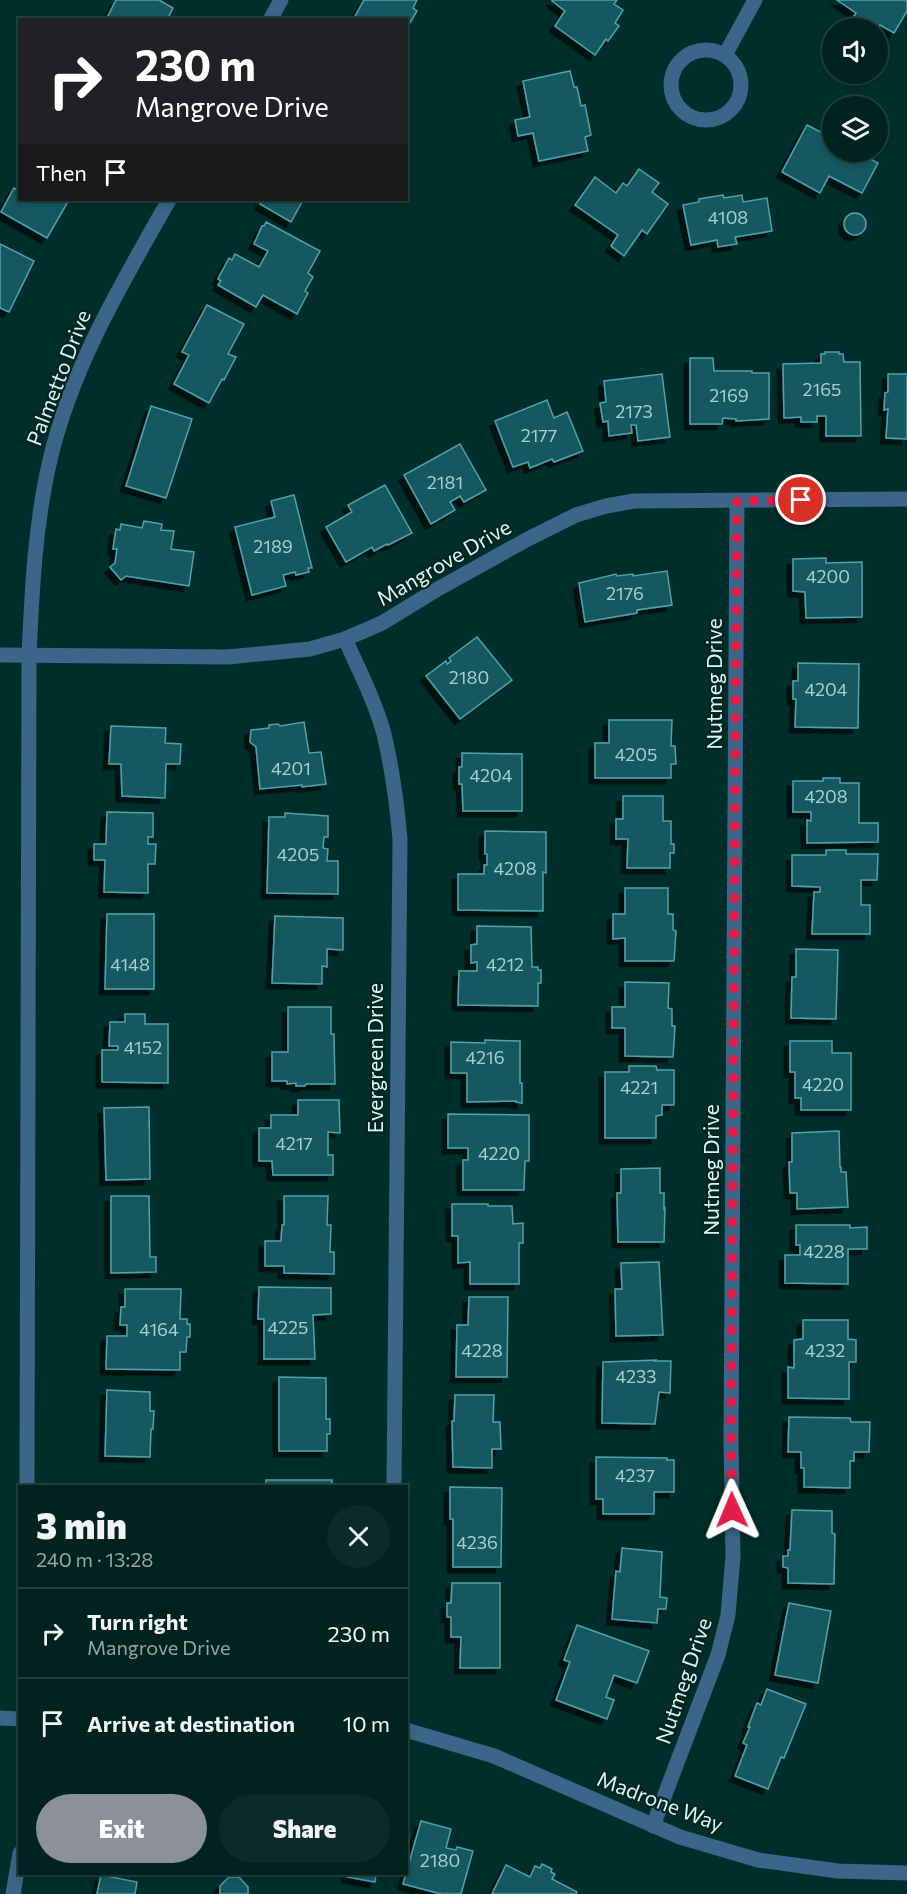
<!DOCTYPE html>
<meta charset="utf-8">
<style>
:root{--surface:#002320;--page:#0a2b29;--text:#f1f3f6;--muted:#95a4a5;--line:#22403e;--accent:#8c9099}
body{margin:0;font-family:Commissioner,sans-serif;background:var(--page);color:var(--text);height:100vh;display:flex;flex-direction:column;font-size:22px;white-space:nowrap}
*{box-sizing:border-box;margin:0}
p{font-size:20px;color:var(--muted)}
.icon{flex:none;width:33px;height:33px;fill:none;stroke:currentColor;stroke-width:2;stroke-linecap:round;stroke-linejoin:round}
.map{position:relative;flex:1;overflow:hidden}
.drawer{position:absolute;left:18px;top:1485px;width:390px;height:390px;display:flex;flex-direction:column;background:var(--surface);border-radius:0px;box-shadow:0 3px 9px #0003,0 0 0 2px var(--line)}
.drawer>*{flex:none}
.hud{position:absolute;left:18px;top:18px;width:390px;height:183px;border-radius:0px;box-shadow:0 3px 9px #0003,0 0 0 2px var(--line);background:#202124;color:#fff;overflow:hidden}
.controls{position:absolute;left:822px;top:18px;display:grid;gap:12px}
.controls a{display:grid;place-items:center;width:66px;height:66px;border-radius:50%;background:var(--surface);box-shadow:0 3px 9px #0003,0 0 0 2px var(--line);font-size:30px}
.pin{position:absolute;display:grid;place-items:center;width:51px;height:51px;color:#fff;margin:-26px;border:3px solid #fff;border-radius:50%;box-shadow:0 2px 6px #0007}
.me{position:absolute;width:66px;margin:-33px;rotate:359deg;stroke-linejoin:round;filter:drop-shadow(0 0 4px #0008)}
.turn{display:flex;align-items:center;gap:21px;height:126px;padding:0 18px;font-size:27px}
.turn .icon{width:78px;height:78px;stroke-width:2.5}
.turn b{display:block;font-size:42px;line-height:51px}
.then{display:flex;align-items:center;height:57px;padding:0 18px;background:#0003;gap:12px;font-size:22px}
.round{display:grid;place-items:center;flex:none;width:63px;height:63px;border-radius:32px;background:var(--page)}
.summary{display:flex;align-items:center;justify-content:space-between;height:102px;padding:0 18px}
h1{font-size:36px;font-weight:800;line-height:45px}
.button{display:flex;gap:12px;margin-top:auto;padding:12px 18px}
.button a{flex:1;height:69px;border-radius:36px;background:var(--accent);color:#fff;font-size:24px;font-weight:800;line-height:69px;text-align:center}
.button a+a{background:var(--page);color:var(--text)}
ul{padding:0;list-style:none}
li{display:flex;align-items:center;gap:18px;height:90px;padding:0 18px;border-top:2px solid var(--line)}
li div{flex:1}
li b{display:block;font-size:22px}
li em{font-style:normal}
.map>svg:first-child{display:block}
.building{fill:#165961;stroke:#4fa2ac;stroke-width:1.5;filter:url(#shadow)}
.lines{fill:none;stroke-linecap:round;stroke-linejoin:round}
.minor{stroke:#3b6589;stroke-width:15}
.route{stroke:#e11d48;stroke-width:10;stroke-dasharray:0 18}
.labels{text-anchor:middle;stroke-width:4.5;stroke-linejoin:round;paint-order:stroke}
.number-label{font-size:18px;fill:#a4d1cf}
.street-label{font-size:21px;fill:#d3f9f4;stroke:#082320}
</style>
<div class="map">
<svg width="907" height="1894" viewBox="0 0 907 1894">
<defs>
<filter id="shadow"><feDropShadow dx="-5.5" dy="5.5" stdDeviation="0" flood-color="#0009"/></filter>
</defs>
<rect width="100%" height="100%" fill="#002f2b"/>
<g class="building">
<path d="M116,0H159L173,8L167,20H106Z"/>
<path d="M364,0H417L413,8L417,11L407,28L406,20H353Z"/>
<path d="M552,0H617L614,4L623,10L615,23L619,26L608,41L606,39L595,55L555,26L565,11L552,1Z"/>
<path d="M837,0H907V11L894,33L880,25L877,28H847L856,13Z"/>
<path d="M570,71L574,87H577L581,106L585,105L591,135L585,137L588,151L539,161L533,133L518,136L515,120L530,117L523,81Z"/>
<path d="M807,125L832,138V152H857L878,163L862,193L829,176L820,193L782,172Z"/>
<path d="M639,169L659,183L652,192L668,204L647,234L642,230L624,256L611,246L618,235L575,205L595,177L616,193L623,183L627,186Z"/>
<path d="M14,188L20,191V200H69L47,238L1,212Z"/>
<path d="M723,195L724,198L742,195L743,202L767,198L772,231L735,237L737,244L718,247L717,240L691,245L683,205L699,202V199Z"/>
<path d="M262,200H303L291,222L260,204Z"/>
<circle cx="855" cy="224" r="11"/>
<path d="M266,222L320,251L308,273L313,277L305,291L308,293L297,314L263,295L256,307L218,285L221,281L218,279L229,258L232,260L235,254L259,267L268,251L254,244L262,226H264Z"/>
<path d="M0,244L34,261L9,312L0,308Z"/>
<path d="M207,305L244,324L228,354L236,357L224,380L222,379L209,403L174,384L189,355L182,352Z"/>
<path d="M825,352H839V354H843L844,362H860L861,436H826V416H817V422H801V417L784,418L783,364L821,363V354H825Z"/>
<path d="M690,358H713L714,371H752V373H769V419L736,421V419L723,418L722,424H690Z"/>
<path d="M662,374L670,437L638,441L636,425H631L632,433L609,436L608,421L603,422L600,403L606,402L604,381Z"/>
<path d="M888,374H907V439L886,438L888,409L884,410L885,393L888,392Z"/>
<path d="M547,400L554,418L567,412L583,451L554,462L552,459L530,468L528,462L513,467L495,421Z"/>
<path d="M151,406L192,419L166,498L126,486Z"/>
<path d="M460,444L486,490L464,502L460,496L450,502L455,510L431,524L404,475Z"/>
<path d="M385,485L412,533L388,545L387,544L374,551L372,547L346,562L326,527L352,512L348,505Z"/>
<path d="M294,495L312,568H308L309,572L296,575L295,572L283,575L286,586L252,595L235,527L275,517L271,501Z"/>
<path d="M144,521L162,524L161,530L174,531L171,549L194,552L189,586L126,576L121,580L110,567L115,563L117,549H113L116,529L120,530L121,524L142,528Z"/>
<path d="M826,558V563L862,562V617L806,618L805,592L793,591V559Z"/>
<path d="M667,571L672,605L637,610V613L585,622L579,583L616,574L617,576L633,574V576Z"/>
<path d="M477,637L512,680L460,719L426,676L446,661L447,664L451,661L449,658Z"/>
<path d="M798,663L859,664L858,728L795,727L796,699H793V681H798Z"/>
<path d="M609,720H672L671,746H675L676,764H671V778H595V743H609Z"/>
<path d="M304,722L309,753L321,752L326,784L302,787V785L260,789L256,747L250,742L251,730L269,728V725L278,724L280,726Z"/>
<path d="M111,726L166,728L165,743L181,744L180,764H166L165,798L122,796L121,764H109Z"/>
<path d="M462,753L522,754V811H463L462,784H459V767H462Z"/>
<path d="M823,778H840V783H859V823H878V842L807,843V820L811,821V812H793V781H823Z"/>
<path d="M623,796H663V821H671V844H674V853H670V868H627L628,839H616V819H623Z"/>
<path d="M107,812L153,813V837H148V844H156L155,864H148V893L104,892L105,860H94V844H106Z"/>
<path d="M285,813L328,816V837H324L323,848L328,849L327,861H338V894L267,893L269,817H285Z"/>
<path d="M485,831L546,832V873L543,872V911L458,910V874H484V865H487V854H485Z"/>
<path d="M826,850H846V854H878L877,880H861V905H870V934H812L814,892H820V887L792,886V855H826Z"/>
<path d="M625,888H668V914H673V930L676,931L674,961H625V938L613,939V914H625Z"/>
<path d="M107,914H154V989H105Z"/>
<path d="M275,916L343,918V950L327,949V967L322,966V984L272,983Z"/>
<path d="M477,926L531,927L532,967H538V970H541V983H538V1006L458,1005L459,971H477V962L471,963V945L477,944Z"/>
<path d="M796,949L838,950L836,1019L791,1018L792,977H796Z"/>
<path d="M625,982L669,983L668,1008L672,1009V1026H675L673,1057L625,1056V1028H612V1007H625Z"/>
<path d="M288,1007H331V1034H334L335,1084H306L305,1086H296V1083L287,1084V1081H272V1052H288Z"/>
<path d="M125,1014H145V1024H168V1083L102,1082V1050H118V1046H109L110,1022H125Z"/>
<path d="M485,1040L520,1041V1083H522V1103L516,1102V1101L467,1102V1073H451V1042L485,1043Z"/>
<path d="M790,1041H832V1053H851V1110H801V1098H795V1072H790Z"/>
<path d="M629,1066H656L657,1070H674V1105H662V1115L656,1116V1138H605V1072H629Z"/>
<path d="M298,1100H339L340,1133L328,1132V1155H333V1175H273L272,1161H259V1128H271V1115H298Z"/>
<path d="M149,1107L150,1179L106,1180L104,1108Z"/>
<path d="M448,1114L529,1115V1161H525L524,1190H463V1160H468V1148H448Z"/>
<path d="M839,1131L840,1167H841V1172H846L848,1207L797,1209V1193H790L789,1162H792V1133Z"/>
<path d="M660,1168V1193H664V1209L665,1208L664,1242H618L617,1193H621V1169Z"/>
<path d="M111,1196H149L150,1257H156V1272L111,1273Z"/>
<path d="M284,1196H328L327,1225H331L330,1252H334V1274L284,1273V1266H265V1241H281L282,1225H284Z"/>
<path d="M452,1204H488V1206H512L513,1224L523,1223V1243H519V1284H470V1262L458,1263V1236H452Z"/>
<path d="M796,1225H850V1228L867,1227V1249H848V1284L785,1283V1255H800V1245H796Z"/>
<path d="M659,1262L663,1335L616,1336L615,1289H622L621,1263Z"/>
<path d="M259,1287L331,1288V1314L313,1315L315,1359H264V1319H258Z"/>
<path d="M125,1289H181L180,1319H187V1324H190V1337H187L186,1352H180V1370L106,1369L107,1336H127V1325H120L121,1307H125Z"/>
<path d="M469,1297H508L507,1377H456L457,1325H468Z"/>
<path d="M803,1320H848V1339L856,1340V1362H849V1399L788,1398V1367L794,1368V1340L803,1339Z"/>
<path d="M656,1360L655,1361H671L670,1393L659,1392L655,1424L602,1423L603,1362Z"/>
<path d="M279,1377L326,1378V1419H330V1434H327V1451H279Z"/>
<path d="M107,1390L150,1392V1411H154L153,1429H151L150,1457L105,1456Z"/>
<path d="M455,1395H494L493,1422H500L501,1449H492V1468L453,1467L452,1421H454Z"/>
<path d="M789,1417L850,1418L851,1422H870L869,1452H854V1461H850V1488L804,1487V1468H801V1452H788Z"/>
<path d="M596,1457L667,1458V1460H674V1492H654V1514H603V1499H596Z"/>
<rect x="266" y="1480" width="66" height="6"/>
<path d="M450,1487L502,1488L501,1567H453V1519H450Z"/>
<path d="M792,1510L832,1511V1533L835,1534L834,1584L788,1583V1568L783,1567V1556H788V1550H790Z"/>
<path d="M622,1548L662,1552L660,1597L667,1598L666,1609H658L657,1623L612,1619L616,1571L620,1572Z"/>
<path d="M452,1583H500V1668H460L461,1637H451V1617H447V1603H451Z"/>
<path d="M789,1603L831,1611L818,1683L775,1675Z"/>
<path d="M577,1625L649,1651L637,1683L614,1675L606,1697L614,1700L607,1719L556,1700L570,1662L564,1660Z"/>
<path d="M767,1689L806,1704L784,1758L781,1757L768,1789L735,1776L747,1745L743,1743L750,1727H748L757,1703L761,1705Z"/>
<path d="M421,1821L451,1829L446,1848L456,1850L457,1847L473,1851L461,1894H441L403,1884Z"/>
<path d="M542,1864L552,1869L551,1872L555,1874L552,1879L577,1892L576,1894H492L506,1865L530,1877L535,1866L540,1868Z"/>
<path d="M348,1874H376L375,1882L347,1877Z"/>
<path d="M101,1875L137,1882L135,1894H97Z"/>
<path d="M229,1877H239L248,1887V1894H220V1886Z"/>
</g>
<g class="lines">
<g class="minor">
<path d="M270,20L281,0"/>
<circle cx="706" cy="85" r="35"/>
<path d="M725,55L755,0"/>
<path d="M345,639C359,670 375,701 384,734C392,768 397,804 400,839L394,1486"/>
<path d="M0,655L228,657L310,649L345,639L382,623L436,590L526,540L576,515L606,506L634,501L907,499"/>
<path d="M27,1486L29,655C32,590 35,524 50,460C72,366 122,283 169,200"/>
<path d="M0,1718L20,1719"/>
<path d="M406,1730L494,1756L680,1837L758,1860L838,1871L907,1873"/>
<path d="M653,1826L718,1655L728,1615L733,1556L731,1441L737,501"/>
<path d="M13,1894L20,1853"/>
</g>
</g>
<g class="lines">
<path class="route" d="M732,1510L731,1441L737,501L801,500"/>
</g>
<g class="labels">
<g class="number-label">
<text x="728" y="224">4108</text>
<text x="822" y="396">2165</text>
<text x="729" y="402">2169</text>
<text x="634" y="418">2173</text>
<text x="539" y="442">2177</text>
<text x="445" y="489">2181</text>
<text x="273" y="553">2189</text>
<text x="828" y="583">4200</text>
<text x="625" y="600">2176</text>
<text x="469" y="684">2180</text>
<text x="826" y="696">4204</text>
<text x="636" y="761">4205</text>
<text x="291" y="775">4201</text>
<text x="491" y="782">4204</text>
<text x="826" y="803">4208</text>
<text x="298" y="861">4205</text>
<text x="515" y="875">4208</text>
<text x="130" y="971">4148</text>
<text x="505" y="971">4212</text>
<text x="143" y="1054">4152</text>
<text x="485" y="1064">4216</text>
<text x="823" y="1091">4220</text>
<text x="639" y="1094">4221</text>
<text x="294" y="1150">4217</text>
<text x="499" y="1160">4220</text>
<text x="824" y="1258">4228</text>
<text x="288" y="1334">4225</text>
<text x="159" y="1336">4164</text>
<text x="482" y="1357">4228</text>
<text x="825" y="1357">4232</text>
<text x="636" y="1383">4233</text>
<text x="635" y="1482">4237</text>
<text x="477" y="1549">4236</text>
<text x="440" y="1867">2180</text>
</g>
<g class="street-label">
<text transform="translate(59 378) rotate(-69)" y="7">Palmetto Drive</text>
<text transform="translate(444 563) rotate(-30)" y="7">Mangrove Drive</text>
<text transform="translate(715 684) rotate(-90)" y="7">Nutmeg Drive</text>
<text transform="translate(376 1058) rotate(-90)" y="7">Evergreen Drive</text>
<text transform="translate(712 1170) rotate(-90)" y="7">Nutmeg Drive</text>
<text transform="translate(684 1681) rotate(-71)" y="7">Nutmeg Drive</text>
<text transform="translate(660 1802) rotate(21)" y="7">Madrone Way</text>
</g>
</g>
</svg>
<div class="controls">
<a><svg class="icon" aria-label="sound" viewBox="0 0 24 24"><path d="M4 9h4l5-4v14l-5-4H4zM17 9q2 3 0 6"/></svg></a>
<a><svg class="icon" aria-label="layers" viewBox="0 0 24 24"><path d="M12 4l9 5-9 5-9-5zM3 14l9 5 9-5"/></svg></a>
</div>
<div class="pin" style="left:801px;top:500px;background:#d93025"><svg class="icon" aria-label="arrive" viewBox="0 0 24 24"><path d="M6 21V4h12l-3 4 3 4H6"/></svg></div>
<svg class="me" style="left:732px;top:1510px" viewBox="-20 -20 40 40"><path d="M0-17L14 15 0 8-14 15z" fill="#e11d48" stroke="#fff" stroke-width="4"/></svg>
<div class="hud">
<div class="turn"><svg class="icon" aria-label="right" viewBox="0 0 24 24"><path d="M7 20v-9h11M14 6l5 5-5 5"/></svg><div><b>230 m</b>Mangrove Drive</div></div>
<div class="then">Then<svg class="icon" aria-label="arrive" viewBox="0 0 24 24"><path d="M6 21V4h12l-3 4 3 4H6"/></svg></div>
</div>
<section class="drawer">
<div class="summary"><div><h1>3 min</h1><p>240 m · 13:28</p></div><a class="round"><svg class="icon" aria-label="close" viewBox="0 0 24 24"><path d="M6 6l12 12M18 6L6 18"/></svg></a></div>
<ul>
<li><svg class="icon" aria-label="right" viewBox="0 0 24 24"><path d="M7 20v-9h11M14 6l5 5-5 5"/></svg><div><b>Turn right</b><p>Mangrove Drive</p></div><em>230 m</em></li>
<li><svg class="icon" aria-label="arrive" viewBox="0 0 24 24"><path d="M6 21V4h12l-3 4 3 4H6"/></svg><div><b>Arrive at destination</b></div><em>10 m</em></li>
</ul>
<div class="button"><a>Exit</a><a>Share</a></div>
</section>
</div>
